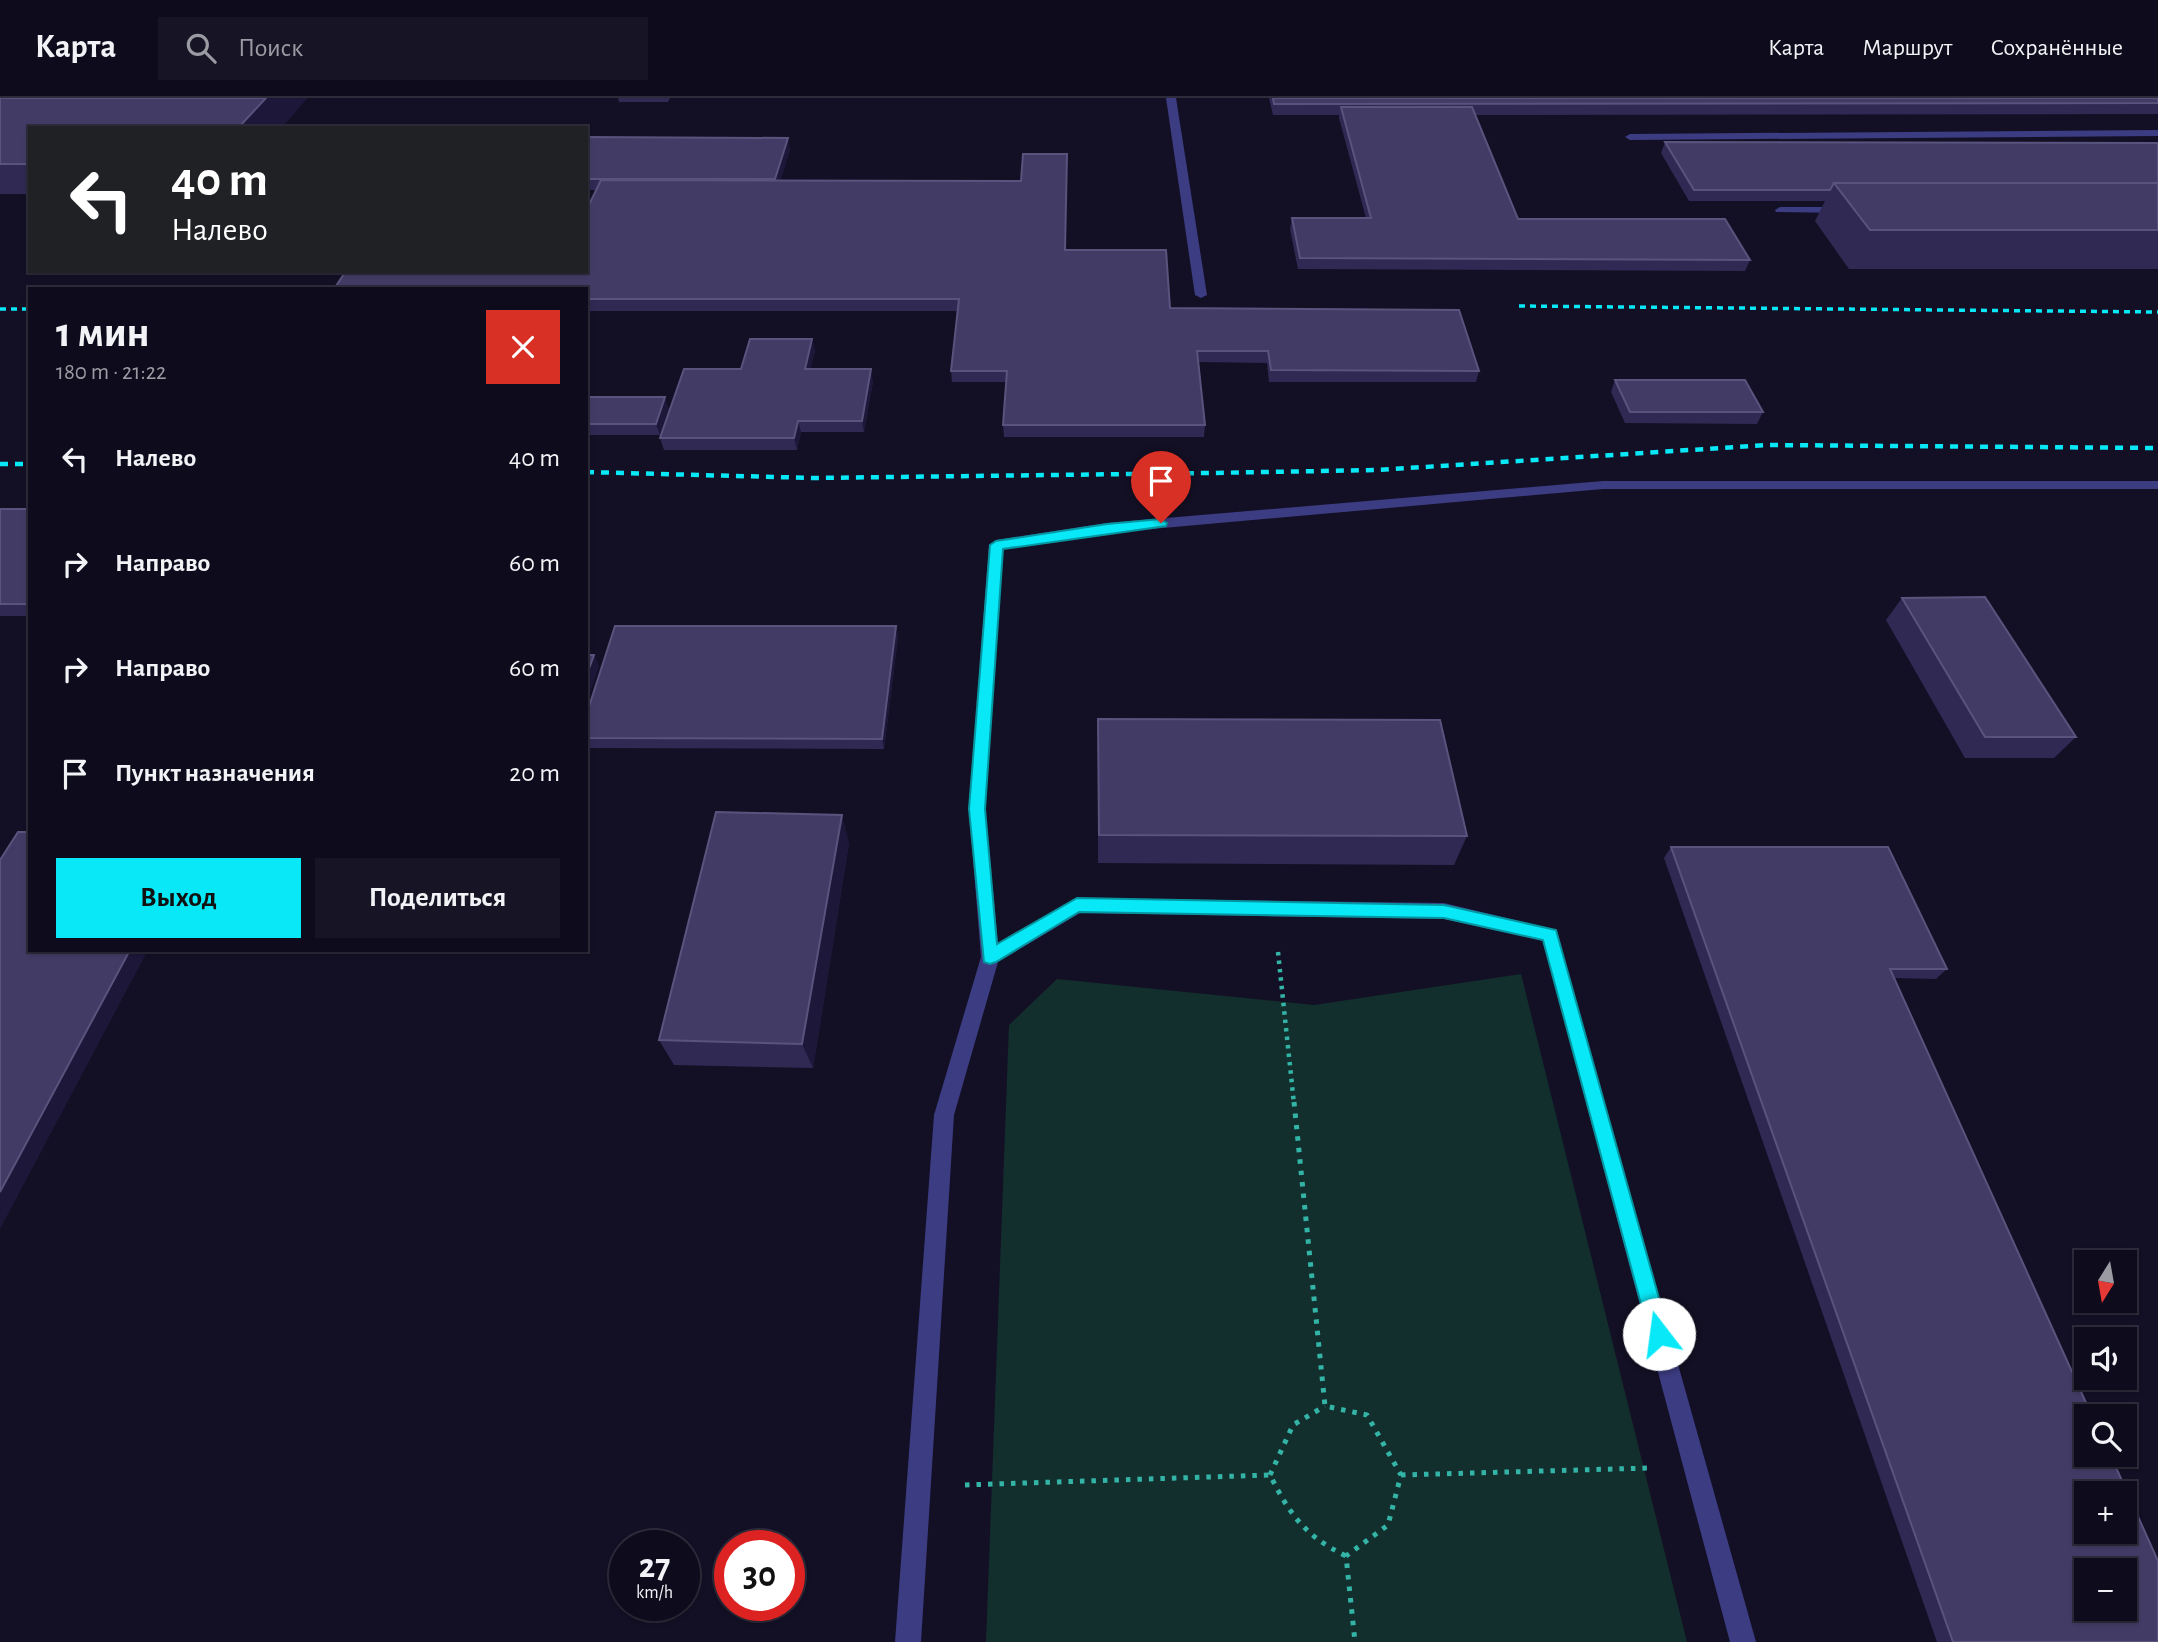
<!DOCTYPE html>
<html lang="ru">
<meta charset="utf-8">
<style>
:root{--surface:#0e0c1c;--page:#171525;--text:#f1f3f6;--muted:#9b9ba3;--line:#2e2c3b;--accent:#08e8f7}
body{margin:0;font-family:"Alegreya Sans",sans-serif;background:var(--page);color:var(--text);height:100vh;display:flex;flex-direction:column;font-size:26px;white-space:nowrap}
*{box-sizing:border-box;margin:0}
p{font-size:23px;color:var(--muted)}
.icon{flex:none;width:38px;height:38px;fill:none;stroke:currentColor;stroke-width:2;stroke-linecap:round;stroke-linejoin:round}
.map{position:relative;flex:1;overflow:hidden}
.side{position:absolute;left:28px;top:189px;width:560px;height:665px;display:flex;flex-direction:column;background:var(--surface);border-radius:0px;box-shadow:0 2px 5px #0004,0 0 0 2px var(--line)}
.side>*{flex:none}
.banner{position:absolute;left:28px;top:28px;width:560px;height:147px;border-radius:0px;box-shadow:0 2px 5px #0004,0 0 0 2px var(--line);background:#202124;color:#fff;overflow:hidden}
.needle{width:46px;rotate:191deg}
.tools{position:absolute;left:2074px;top:1152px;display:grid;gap:14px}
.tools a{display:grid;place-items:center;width:63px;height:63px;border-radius:0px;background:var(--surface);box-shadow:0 2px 5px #0004,0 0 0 2px var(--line);font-size:35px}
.speed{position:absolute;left:609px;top:1432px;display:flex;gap:14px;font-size:35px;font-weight:700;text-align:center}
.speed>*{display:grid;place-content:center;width:91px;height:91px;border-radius:50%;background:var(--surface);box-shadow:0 2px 5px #0004,0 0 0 2px var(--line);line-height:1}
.speed small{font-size:18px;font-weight:400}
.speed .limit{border:10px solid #d22;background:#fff;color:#111}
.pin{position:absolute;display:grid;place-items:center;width:60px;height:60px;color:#fff;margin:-72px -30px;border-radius:50% 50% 50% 0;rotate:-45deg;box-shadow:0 0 7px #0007}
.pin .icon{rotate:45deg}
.me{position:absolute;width:77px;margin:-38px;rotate:345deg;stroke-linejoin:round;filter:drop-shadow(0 0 5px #0008)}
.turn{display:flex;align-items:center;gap:24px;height:147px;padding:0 28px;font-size:32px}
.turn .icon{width:91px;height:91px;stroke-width:2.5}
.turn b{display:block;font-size:49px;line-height:60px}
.round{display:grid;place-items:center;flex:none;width:74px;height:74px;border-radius:0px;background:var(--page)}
.headline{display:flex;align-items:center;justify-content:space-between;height:119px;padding:0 28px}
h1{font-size:42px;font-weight:600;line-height:52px}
.action{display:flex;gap:14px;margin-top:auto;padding:14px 28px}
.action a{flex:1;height:80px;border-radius:0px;background:var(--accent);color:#111;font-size:28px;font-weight:600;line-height:80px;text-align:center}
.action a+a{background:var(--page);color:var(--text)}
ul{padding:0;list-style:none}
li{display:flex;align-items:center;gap:21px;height:105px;padding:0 28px}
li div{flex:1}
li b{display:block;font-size:26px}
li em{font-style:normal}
header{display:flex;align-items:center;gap:42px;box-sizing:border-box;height:98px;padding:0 35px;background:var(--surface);border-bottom:2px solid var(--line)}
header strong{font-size:33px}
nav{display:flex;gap:38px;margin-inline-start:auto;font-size:24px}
.search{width:490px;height:63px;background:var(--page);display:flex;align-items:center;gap:18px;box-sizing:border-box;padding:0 24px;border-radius:0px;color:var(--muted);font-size:26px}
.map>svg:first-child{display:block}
.green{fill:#132f2d}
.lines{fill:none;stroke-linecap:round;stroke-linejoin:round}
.path-far1{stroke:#33b4a7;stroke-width:4.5;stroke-dasharray:3.5 5;stroke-linecap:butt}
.path{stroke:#33b4a7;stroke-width:5;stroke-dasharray:4.5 7;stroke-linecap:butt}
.minor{fill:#3c3c83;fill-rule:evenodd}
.rail-far1{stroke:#08e8f7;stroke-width:3.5;stroke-dasharray:6 5;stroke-linecap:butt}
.rail{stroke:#08e8f7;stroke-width:4.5;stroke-dasharray:8 7;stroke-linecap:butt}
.wall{fill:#302953}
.shaded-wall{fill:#1d1739}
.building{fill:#423b65;stroke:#59547d;stroke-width:2;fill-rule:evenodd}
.route{fill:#08e8f7;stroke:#0597a1;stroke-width:2}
</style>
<header>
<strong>Карта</strong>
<div class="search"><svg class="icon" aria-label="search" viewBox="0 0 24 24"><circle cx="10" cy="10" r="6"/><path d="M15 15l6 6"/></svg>Поиск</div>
<nav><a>Карта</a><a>Маршрут</a><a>Сохранённые</a></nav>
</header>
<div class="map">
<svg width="2158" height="1544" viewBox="0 0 2158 1544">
<rect width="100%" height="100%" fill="#131025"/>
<path class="green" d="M1521,876L1687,1544H986L1009,927L1057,881L1314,907Z"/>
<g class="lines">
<path class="path-far1" d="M1278,854L1294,1006"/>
<g class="path">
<path d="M1294,1004L1325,1308L1367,1317L1401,1377L1388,1427L1346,1458L1355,1544"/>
<path d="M1270,1377L1293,1327L1325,1308"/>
<path d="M1401,1377L1649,1370"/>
<path d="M965,1387L1270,1377C1290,1417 1305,1438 1346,1458"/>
</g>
<g class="minor">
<path d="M1166,0H1176L1207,197L1201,200L1195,197Z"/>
<path d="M2158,32V38L1630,42L1625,39L1630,36Z"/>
<path d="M1780,109H1843L1848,112L1843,115L1776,114L1775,112Z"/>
<path d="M1603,383H2158V391H1603L1107,435L1003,451L985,711L998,845L1077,800L1444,805L1556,832L1756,1544H1730L1543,843L1444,821L1080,815L998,864L954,1017L921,1544H895L934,1017L981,859L969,711L989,447L996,442L1107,425Z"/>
</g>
<g class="rail-far1">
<path d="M1519,208L2158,214"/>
<path d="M0,211H30"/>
</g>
<g class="rail">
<path d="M0,366H30"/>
<path d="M586,374L813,380L1210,375L1377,372L1768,347L2158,350"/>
</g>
</g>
<g class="wall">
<path d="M0,0H307L281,30H30V96H0Z"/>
<path d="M618,0H670L668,4H619Z"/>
<path d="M1269,0H2158V16L1475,17L1518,121L1750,162L1745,173L1298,171L1290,131L1292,120H1366L1339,20V17H1273Z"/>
<path d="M586,39L790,51L780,83L1066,152L1170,210L1479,273L1476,284H1269L1267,265L1199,264L1205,327L1204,339H1004L1003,327L1006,284H952L951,273L958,213H586V173L597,92H586Z"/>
<path d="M1665,44L2158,45V171H1849L1815,123L1825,103H1689L1661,55Z"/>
<path d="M815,252L810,271L873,283L864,334H801L797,352H664L660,340L741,271Z"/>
<path d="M1615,282L1763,314L1757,326L1625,325L1611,294Z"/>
<path d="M586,299L669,311L660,337H586Z"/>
<rect x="0" y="411" width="30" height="107"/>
<path d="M1902,500L2076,639L2054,660H1965L1886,522Z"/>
<path d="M896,528L898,539L884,651L586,650V618Z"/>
<path d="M1098,621L1467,738L1454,767L1098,765Z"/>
<path d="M849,745L813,970L674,967L659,942Z"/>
<path d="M1671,749L1947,871L1936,881L1894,880L2158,1544H1937L1664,760Z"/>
</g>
<g class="shaded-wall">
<path d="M266,0H307L281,30H238Z"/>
<path d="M788,40L790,51L778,92L775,81Z"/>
<path d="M812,241L815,252L808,283L805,271Z"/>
<path d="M871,271L873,283L864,334L862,323Z"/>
<path d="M665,299L669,311L660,337L656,326Z"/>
<path d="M798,323L801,334L797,352L794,340Z"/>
<path d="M896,528L898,539L884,651L882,641Z"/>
<path d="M594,557L599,568L586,607V579Z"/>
<path d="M842,717L849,745L813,970L802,946Z"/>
<path d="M130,852H148L0,1131V1094Z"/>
</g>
<g class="building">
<path d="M0,0H266L238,30H30V66H0Z"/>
<path d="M1273,0H2158V5L1274,6Z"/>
<path d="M1341,9H1472L1518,121H1725L1750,162L1300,160L1292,120H1371Z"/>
<path d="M586,39L788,40L775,81H586Z"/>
<path d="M1665,44L2158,45V85H1834L1830,92H1694Z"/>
<path d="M1023,56H1067L1065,152H1166L1170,210L1459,212L1479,273L1271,272L1268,253H1197L1205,327H1003L1007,273H951L959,201H586V191H334L346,173H586V113L601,82L1021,83Z"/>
<path d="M1834,85H2158V132H1870Z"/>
<path d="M750,241H812L805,271H871L862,323H798L794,340H660L684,271H741Z"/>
<path d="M1615,282H1745L1763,314H1630Z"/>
<path d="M586,299H665L656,326H586Z"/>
<rect x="0" y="411" width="30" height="95"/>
<path d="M1985,499L2076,639H1985L1902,500Z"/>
<path d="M615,528H896L882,641L586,640V618Z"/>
<path d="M586,557H594L586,579Z"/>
<path d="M1098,621L1440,622L1467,738L1099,737Z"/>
<path d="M716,714L842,717L802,946L659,942Z"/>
<path d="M18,734H30V852H130L0,1094V762Z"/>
<path d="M1671,749H1888L1947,871H1890L2092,1318H2086V1356H2110L2158,1463V1544H1953ZM2086,1395H2124V1433H2086ZM2086,1472H2124V1510H2086Z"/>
</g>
<path class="route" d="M1161,421L1167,425L1166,428L1003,451L985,711L997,846L1077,800L1444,807L1556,832L1669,1236L1666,1243L1659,1246L1652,1243L1649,1236L1543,842L1444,820L1079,814L996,864L990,866L984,864L969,711L990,447L996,443L1107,426Z"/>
</svg>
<div class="tools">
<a><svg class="needle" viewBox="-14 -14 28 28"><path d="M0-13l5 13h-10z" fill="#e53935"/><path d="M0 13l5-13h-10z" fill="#9b9ba3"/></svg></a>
<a><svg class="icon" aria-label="sound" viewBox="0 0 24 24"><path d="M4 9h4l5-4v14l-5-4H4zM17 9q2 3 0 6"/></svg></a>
<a><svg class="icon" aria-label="search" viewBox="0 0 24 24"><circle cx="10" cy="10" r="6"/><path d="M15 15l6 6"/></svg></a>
<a>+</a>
<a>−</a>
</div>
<div class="speed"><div>27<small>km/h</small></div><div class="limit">30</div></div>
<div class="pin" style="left:1161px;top:425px;background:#d93025"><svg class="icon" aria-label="arrive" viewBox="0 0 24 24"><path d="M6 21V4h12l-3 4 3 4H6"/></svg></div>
<svg class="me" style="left:1659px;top:1236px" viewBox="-20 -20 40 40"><circle r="19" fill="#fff"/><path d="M0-13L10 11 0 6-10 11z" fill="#08e8f7"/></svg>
<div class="banner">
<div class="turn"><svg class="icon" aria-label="left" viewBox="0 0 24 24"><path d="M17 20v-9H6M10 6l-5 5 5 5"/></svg><div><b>40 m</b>Налево</div></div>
</div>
<section class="side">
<div class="headline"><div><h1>1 мин</h1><p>180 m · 21:22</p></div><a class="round" style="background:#d93025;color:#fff"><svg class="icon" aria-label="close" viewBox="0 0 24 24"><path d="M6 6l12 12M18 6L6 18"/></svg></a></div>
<ul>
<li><svg class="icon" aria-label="left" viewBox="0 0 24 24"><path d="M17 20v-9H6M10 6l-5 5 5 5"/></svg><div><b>Налево</b></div><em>40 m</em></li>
<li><svg class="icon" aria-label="right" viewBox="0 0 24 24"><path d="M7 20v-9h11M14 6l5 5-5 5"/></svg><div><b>Направо</b></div><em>60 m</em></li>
<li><svg class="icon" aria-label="right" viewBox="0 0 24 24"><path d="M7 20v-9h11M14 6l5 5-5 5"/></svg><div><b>Направо</b></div><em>60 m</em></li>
<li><svg class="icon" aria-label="arrive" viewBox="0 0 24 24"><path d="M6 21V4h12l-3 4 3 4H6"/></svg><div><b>Пункт назначения</b></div><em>20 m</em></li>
</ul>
<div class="action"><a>Выход</a><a>Поделиться</a></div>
</section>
</div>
